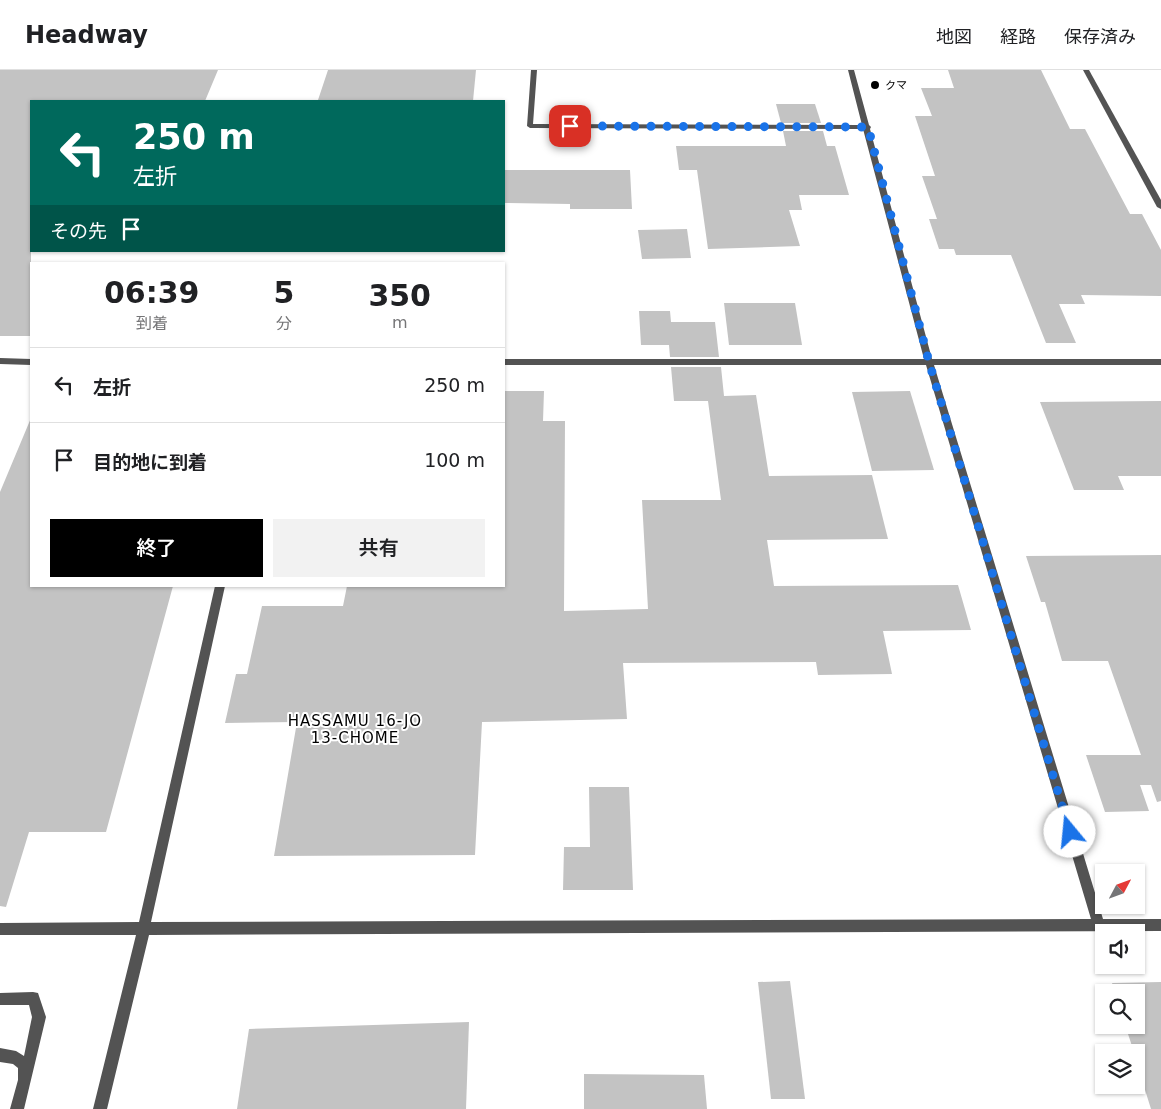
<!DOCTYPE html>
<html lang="ja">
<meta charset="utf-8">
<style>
:root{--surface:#fff;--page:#f2f2f2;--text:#202124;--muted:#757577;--line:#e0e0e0;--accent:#000}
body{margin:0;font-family:"DejaVu Sans","Noto Sans JP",sans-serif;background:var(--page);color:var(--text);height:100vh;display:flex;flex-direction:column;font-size:19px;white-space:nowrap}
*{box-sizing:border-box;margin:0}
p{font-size:16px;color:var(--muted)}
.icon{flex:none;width:28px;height:28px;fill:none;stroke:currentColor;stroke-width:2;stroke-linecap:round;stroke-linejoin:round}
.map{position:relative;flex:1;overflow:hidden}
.panel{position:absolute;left:30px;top:192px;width:475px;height:325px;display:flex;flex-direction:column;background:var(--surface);border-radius:0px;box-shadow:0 1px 4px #0004}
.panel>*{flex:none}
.banner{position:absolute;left:30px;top:30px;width:475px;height:152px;border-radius:0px;box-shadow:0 1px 4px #0004;background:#00695c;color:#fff;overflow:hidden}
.needle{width:32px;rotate:49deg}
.buttons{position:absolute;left:1095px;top:794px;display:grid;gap:10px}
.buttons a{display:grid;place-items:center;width:50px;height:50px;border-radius:0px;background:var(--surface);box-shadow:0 1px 4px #0004;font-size:25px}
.pin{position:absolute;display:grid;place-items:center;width:42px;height:42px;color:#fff;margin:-21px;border-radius:10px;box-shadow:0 2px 8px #0006}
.me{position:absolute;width:55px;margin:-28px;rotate:343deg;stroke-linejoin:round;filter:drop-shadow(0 0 4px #0008)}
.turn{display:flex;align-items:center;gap:18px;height:105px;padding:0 20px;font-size:22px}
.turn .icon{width:65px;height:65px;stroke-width:2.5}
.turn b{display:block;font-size:35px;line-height:42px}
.then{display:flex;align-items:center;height:48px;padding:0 20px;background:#0003;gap:10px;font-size:19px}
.eta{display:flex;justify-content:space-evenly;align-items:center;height:85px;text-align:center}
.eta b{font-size:30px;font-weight:600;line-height:35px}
.cta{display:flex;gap:10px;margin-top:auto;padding:10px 20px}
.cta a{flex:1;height:58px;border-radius:0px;background:var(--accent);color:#fff;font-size:20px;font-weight:600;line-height:58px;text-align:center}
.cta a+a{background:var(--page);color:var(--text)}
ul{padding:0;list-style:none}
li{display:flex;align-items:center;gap:15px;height:75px;padding:0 20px;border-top:1px solid var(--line)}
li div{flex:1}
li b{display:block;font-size:19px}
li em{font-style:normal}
header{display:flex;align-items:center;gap:30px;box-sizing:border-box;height:70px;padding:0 25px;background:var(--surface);border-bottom:1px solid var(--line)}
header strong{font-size:24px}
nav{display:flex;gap:28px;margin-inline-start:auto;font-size:18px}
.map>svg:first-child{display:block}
.building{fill:#c3c3c3}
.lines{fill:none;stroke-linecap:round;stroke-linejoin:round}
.service{fill:#535353;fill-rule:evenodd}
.minor{fill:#535353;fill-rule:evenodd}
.route{stroke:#1a73e8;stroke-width:9;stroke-dasharray:0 16.2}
.poi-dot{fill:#000;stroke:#fff;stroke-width:2}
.labels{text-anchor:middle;stroke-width:4;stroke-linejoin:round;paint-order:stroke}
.far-poi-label{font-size:11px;fill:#000;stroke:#fff;text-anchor:start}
.neighbourhood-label{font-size:15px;letter-spacing:1px;fill:#000;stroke:#fff}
</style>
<header>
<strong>Headway</strong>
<nav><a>地図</a><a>経路</a><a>保存済み</a></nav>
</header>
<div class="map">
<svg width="1161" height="1039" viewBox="0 0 1161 1039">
<rect width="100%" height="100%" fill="#fff"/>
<g class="building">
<path d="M0,0H218L205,31H31V266H0Z"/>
<path d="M328,0H476L473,31L318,30Z"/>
<path d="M948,0H1041L1070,59H1085L1130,144H1142L1161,180V226L1081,225L1085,234H1059L1076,273H1046L1011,185H956L954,179H939L929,149H937L922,106H935L915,46H932L921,18H954Z"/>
<path d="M776,34H815L821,53H781Z"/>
<path d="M783,61H823L827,76H835L849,125H799L802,140H789L800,176L708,179L697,100H679L676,76H786Z"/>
<path d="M504,100H630L632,139H570V134L504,133Z"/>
<path d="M687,159L691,188L642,189L638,160Z"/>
<path d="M724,233H795L802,275H729Z"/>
<path d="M639,241H670L671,252H715L719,287H670L669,275H641Z"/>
<path d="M671,297H721L724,326L756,325L769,406L872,405L888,469L767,470L774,516L958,515L971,560L883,561L892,604L818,605L816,592L623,593L627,649L482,652L475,785L274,786L297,652L225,653L236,604H247L262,536H343L347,516H504V321H544L543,351H565L564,541L648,539L642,430H721L708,331H674Z"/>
<path d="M910,321L934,400L872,401L852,322Z"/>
<path d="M1161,331V406H1118L1124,420H1074L1040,332Z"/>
<path d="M31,348V516H173L106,762H29L6,837L0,836V422Z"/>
<path d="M1161,485V731L1157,732L1151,715H1140L1149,741L1105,742L1086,685H1141L1108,591H1062L1045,532H1041L1026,486Z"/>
<path d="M589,717H629L633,820H563L564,777H590Z"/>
<path d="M790,911L805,1029H771L758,912Z"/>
<path d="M1161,912V1039H1151L1136,991V982H1134L1125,955H1136V922H1115L1112,913Z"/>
<path d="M469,952L466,1039H237L249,959Z"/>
<path d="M584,1004L704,1005L707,1039H584Z"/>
</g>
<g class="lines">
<path class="service" d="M33,922L38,923L46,947L24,1039H10L18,1010V998L13,994L0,992V978L16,981L24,986L32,947L29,935H0V923Z"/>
<g class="minor">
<path d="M531,0H537L533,54L862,55L848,0H854L869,55L871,57L870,59L932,289H1161V295H934L1103,849H1161V861L149,865L107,1039H93L136,865H0V853L139,852L215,516H225L151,852L1091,849L926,295H504V289H924L863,59L530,58L527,56Z"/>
<path d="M1083,0H1089L1161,130V139L1157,137Z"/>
<path d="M0,288L31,289V295L0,294Z"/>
</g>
</g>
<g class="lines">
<path class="route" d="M570,56L868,57L929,292L1070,762"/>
</g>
<circle class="poi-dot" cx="875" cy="15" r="5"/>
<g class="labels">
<g class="far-poi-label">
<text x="885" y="19">クマ</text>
</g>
<g class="neighbourhood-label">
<text x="355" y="656">HASSAMU 16-JO<tspan x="355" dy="17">13-CHOME</tspan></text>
</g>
</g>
</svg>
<div class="buttons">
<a><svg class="needle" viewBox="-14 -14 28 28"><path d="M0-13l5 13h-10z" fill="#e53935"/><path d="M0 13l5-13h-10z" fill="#757577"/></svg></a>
<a><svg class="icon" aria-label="sound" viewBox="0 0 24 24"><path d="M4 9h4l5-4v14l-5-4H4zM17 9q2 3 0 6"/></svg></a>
<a><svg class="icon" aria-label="search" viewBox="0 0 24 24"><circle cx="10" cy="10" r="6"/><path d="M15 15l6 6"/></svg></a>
<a><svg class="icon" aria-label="layers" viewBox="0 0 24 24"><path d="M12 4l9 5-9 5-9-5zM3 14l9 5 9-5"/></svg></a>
</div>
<div class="pin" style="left:570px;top:56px;background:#d93025"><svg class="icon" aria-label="arrive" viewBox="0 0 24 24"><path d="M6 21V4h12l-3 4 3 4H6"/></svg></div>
<svg class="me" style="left:1070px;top:762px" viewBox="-20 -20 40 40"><circle r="19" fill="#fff"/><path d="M0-13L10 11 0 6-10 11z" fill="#1a73e8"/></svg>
<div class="banner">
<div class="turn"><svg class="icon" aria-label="left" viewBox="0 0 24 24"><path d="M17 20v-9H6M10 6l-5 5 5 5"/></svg><div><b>250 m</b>左折</div></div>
<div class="then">その先<svg class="icon" aria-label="arrive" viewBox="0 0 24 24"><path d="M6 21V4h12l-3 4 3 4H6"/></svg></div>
</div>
<section class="panel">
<div class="eta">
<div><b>06:39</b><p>到着</p></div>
<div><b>5</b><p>分</p></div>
<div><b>350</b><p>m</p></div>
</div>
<ul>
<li><svg class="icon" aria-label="left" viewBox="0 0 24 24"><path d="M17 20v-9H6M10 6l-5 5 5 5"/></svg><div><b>左折</b></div><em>250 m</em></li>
<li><svg class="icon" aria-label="arrive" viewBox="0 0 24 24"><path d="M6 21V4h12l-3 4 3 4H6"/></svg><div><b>目的地に到着</b></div><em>100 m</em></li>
</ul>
<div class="cta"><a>終了</a><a>共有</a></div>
</section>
</div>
